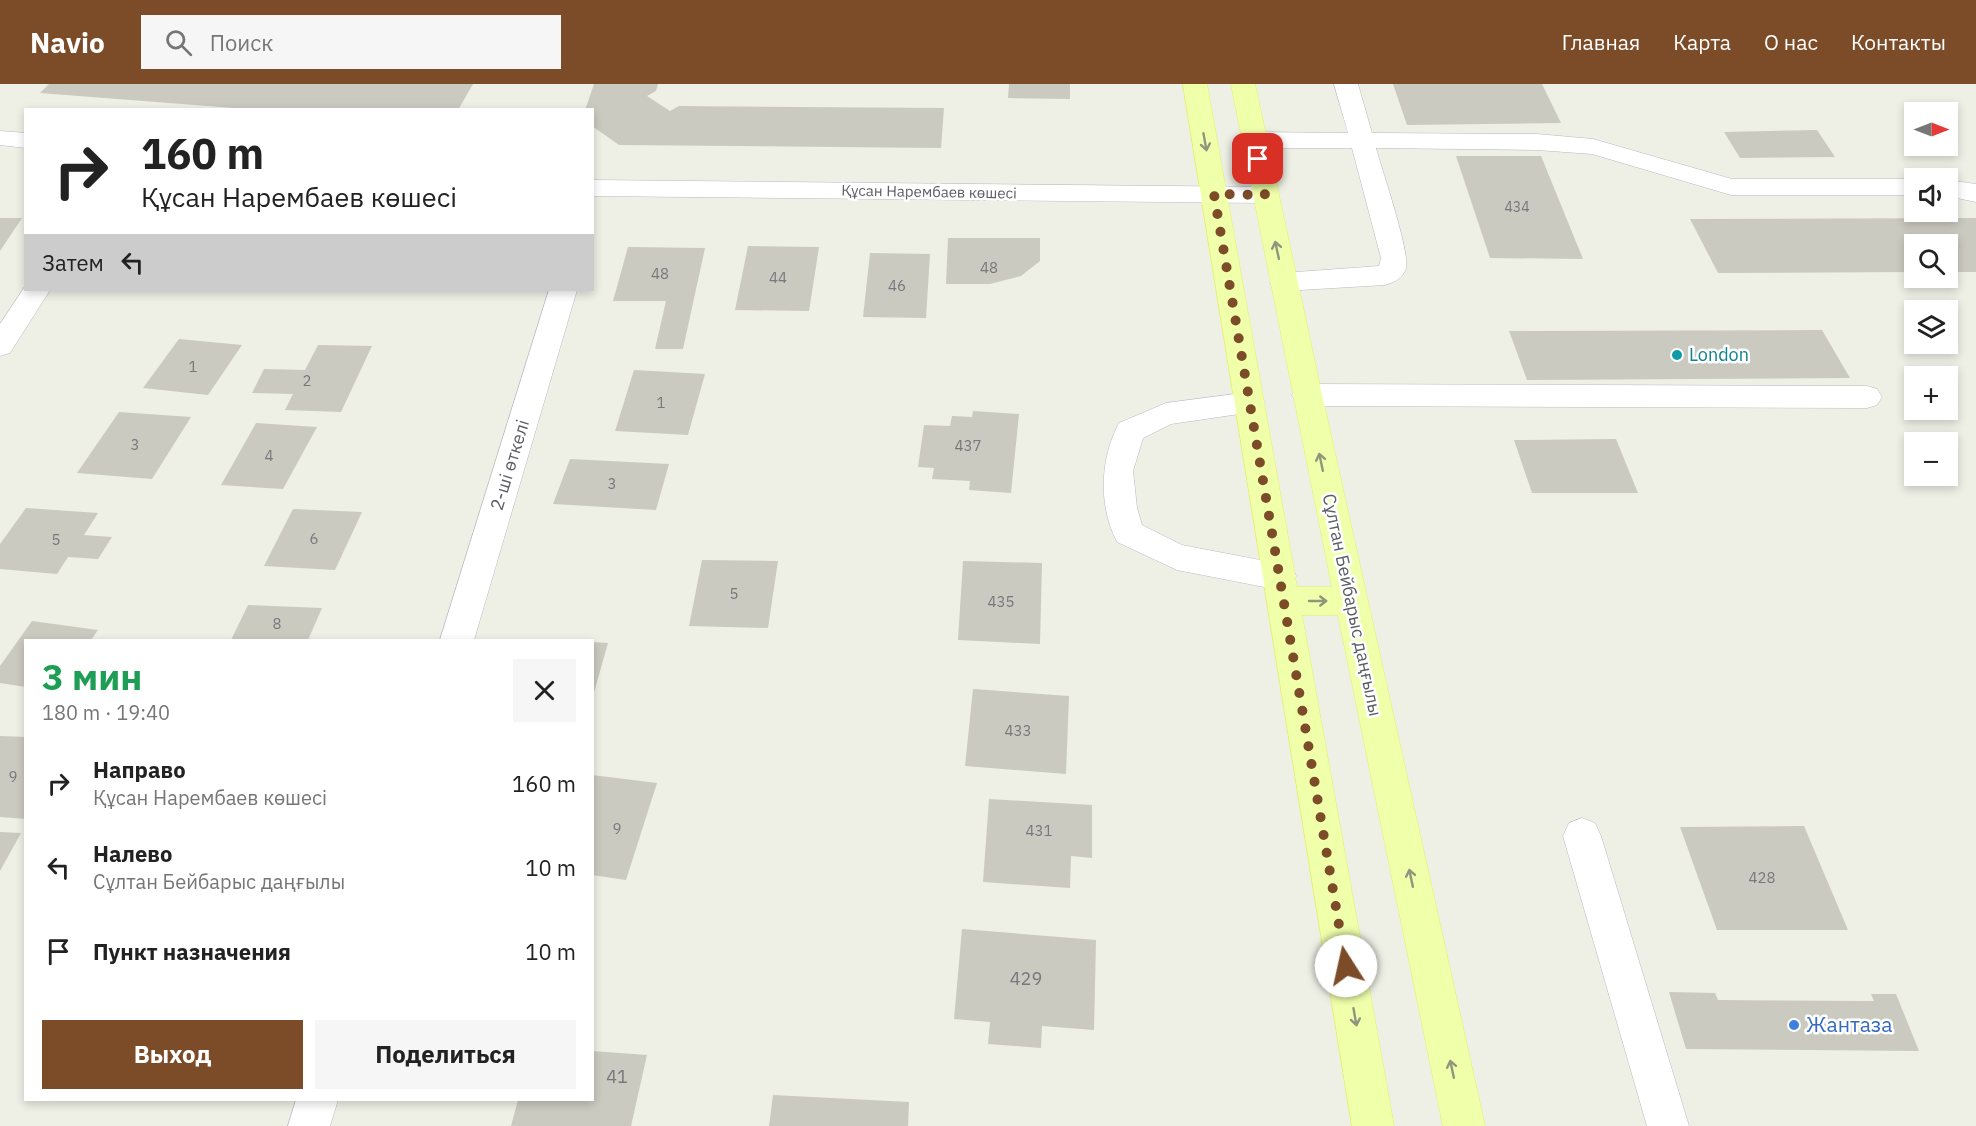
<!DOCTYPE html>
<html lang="ru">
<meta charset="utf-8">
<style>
:root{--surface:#fff;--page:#f6f6f6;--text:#222;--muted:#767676;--accent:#7c4c28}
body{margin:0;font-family:"IBM Plex Sans",sans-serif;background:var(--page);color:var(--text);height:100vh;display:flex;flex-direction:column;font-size:22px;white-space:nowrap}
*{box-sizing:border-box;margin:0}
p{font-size:20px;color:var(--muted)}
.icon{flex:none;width:33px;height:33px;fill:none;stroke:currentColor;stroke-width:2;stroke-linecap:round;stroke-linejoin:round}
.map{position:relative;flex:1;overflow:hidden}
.side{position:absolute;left:24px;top:555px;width:570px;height:462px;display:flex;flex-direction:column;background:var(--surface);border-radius:0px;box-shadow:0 3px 9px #0003}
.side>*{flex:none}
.guide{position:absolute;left:24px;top:24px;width:570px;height:183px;border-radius:0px;box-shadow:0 3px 9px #0003;background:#fff;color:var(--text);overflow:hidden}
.needle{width:39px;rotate:90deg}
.controls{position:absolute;left:1904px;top:18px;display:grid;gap:12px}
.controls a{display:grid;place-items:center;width:54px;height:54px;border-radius:0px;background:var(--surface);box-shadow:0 3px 9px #0003;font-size:30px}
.pin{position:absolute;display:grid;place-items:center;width:51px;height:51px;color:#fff;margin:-26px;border-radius:12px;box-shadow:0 3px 9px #0006}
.me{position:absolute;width:66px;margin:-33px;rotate:350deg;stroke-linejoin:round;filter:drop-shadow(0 0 4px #0008)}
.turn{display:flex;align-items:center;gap:21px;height:126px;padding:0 18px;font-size:27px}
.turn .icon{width:78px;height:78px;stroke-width:2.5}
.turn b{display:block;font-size:42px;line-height:51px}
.then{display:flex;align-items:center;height:57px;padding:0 18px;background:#0003;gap:12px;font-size:22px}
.round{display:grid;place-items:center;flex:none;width:63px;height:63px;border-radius:0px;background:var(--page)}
.overview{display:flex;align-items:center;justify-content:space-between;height:102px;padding:0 18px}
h1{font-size:36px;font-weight:700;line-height:45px;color:#1e9e55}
.cta{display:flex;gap:12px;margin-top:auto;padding:12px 18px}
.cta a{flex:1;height:69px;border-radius:0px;background:var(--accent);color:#fff;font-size:24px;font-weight:700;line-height:69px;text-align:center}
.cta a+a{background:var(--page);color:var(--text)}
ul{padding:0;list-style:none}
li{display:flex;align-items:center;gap:18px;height:84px;padding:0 18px}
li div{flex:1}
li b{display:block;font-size:22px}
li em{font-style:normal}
header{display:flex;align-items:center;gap:36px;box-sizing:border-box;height:84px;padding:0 30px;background:var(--accent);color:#fff}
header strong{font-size:28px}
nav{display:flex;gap:33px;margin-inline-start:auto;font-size:21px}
.search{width:420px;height:54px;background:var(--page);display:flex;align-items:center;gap:15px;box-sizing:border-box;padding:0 21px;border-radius:0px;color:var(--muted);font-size:22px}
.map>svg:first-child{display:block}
.building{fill:#cacac1}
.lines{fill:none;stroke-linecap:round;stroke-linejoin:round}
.minor-casing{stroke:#b9bac1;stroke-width:1}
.major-casing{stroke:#e7f25b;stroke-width:1}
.minor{fill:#fff;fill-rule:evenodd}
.major{fill:#efffaa;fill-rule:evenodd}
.oneway{stroke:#8f967d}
.route{stroke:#7c4c28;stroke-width:10;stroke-dasharray:0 18}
.culture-dot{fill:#0f9aa8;stroke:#fff;stroke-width:2}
.shop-dot{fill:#3f7fe0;stroke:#fff;stroke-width:2}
.labels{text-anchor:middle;stroke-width:5;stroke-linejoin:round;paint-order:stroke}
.far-number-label{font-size:14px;fill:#78787c}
.far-street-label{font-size:15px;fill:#5c5d65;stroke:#fff}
.number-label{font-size:15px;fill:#78787c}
.culture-label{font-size:18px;fill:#0d838f;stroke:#fff;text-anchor:start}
.street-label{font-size:18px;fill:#5c5d65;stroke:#fff}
.near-number-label{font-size:18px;fill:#78787c}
.near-shop-label{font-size:21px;fill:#366cbe;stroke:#fff;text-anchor:start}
</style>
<header>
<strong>Navio</strong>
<div class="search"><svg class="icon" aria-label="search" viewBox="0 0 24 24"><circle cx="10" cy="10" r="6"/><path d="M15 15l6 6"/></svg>Поиск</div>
<nav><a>Главная</a><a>Карта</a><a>О нас</a><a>Контакты</a></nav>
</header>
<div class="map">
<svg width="1976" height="1042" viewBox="0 0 1976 1042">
<rect width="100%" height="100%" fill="#eeefe5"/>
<g class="building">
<path d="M49,0H473L458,26H258L40,9Z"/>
<path d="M594,0H658L656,7L647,12L670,27L679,22L944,24L941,64L619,61L592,42V26H585Z"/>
<path d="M1009,0H1070V15L1008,14Z"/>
<path d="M1393,0H1542L1561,39L1407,41Z"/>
<path d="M1817,46L1835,73L1740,74L1724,48Z"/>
<path d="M1456,72H1541L1583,175L1490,174Z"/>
<path d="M0,134H22L0,167Z"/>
<path d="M1976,134V188H1947V160H1914V188L1718,189L1690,135Z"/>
<path d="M948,154H1040V177L1021,192L990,200H946Z"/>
<path d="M748,162L819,163L809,227L735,226Z"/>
<path d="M628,163L705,164L683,265H655L666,217H613Z"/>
<path d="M870,169L930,170L926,234L863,233Z"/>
<path d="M1822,246L1850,294L1527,296L1509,247Z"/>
<path d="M179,255L242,261L208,311L143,304Z"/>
<path d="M318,261L372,262L341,328L285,326L293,310L252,309L264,285L305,286Z"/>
<path d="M634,286L705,290L688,351L615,347Z"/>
<path d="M973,327L1019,330L1011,409L969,406L970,397L932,395L934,384L918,383L924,341L950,342L952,332L972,333Z"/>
<path d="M119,328L191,333L152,395L77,389Z"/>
<path d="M256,339L317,343L283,405L221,401Z"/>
<path d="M1616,355L1638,409H1532L1514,356Z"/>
<path d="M570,375L669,380L656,426L553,420Z"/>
<path d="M26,424L98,429L84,451L112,453L98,475L68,473L57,490L0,485V460Z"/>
<path d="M293,425L362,428L335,486L264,482Z"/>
<path d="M702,476L778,477L768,544L689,542Z"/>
<path d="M963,477L1042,479L1040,560L958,556Z"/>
<path d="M248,521L322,524L308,556H231Z"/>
<path d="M32,537L98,546L91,556H26V603L0,599V582Z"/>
<path d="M592,558L608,559L593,612H592Z"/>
<path d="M973,605L1069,612L1066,690L965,682Z"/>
<path d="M0,652L26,653V735L0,733Z"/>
<path d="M592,691L657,699L626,796L592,791Z"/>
<path d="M989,715L1092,721V774L1071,772L1070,804L983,798Z"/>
<path d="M1804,742L1848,846H1717L1680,743Z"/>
<path d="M0,748L21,749L0,787Z"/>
<path d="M962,845L1096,856L1094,946L1042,942L1041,964L988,960L990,938L954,935Z"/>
<path d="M1669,908L1715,909L1718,916L1874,917L1871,910H1896L1919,967L1686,965Z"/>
<path d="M592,967L647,971L631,1042H511L518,1016H592Z"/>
<path d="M773,1011L909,1018L908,1042H769Z"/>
</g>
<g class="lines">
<defs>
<g id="minor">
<path d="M1334,0H1358L1372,49L1537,50L1593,55L1732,95H1914V111H1731L1592,70L1537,66L1376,64C1382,86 1410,168 1406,184C1403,194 1395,198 1385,201L1283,207L1273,205L1270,198L1273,191L1283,189L1379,182L1381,174L1352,64H1255L1246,61L1243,56L1246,51L1255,48L1348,49Z"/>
<path d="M0,47L26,49V64L0,61Z"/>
<path d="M592,96L1265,103L1274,105L1278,111L1274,117L1265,119L592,112Z"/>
<path d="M1947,96L1976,100V118L1947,112Z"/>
<path d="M26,201V206H50L10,269L0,272V240Z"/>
<path d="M549,206H577L474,556H440Z"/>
<path d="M1307,300L1867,302L1877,305L1882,313L1877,321L1867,324L1307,322L1297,319L1292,311L1297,303Z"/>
<path d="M1250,308L1260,311L1265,319L1260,327L1171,340L1143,354L1133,387L1137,424L1142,441L1182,461L1291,482L1296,492L1291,502L1280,506L1177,486L1117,458C1098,421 1100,375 1119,339L1166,319Z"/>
<path d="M1582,734L1595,739L1601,752L1689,1042H1647L1563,752L1569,739Z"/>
<path d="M296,1016H338L330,1042H288Z"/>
</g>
<path id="major" d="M1183,0H1207L1297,503H1332L1231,0H1255L1322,311L1485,1042H1443L1338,531H1302L1394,1042H1352Z"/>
</defs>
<use href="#minor" class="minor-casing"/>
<use href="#major" class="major-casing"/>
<use href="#minor" class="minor"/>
<use href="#major" class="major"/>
</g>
<defs><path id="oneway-shaft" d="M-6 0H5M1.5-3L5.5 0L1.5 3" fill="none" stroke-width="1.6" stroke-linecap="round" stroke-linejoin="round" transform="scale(1.5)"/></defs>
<g class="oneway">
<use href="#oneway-shaft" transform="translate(1205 58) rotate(80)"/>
<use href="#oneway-shaft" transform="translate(1277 166) rotate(-102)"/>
<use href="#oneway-shaft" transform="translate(1321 378) rotate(-102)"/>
<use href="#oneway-shaft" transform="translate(1318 517)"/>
<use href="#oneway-shaft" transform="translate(1411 794) rotate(-102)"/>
<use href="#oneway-shaft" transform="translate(1355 933) rotate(80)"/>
<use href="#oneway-shaft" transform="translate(1452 985) rotate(-102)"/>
</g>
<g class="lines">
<path class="route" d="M1258,75L1265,111L1214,110L1346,882"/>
</g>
<circle class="culture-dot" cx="1677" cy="271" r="6"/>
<circle class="shop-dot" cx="1794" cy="941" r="6"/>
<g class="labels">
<g class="far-number-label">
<text x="1517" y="128">434</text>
</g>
<g class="far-street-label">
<text transform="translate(929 108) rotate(1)" y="5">Құсан Нарембаев көшесі</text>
</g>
<g class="number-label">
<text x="989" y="189">48</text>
<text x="660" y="195">48</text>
<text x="778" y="199">44</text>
<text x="897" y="207">46</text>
<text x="193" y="288">1</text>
<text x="307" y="302">2</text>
<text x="661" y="324">1</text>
<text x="135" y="366">3</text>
<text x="968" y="367">437</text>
<text x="269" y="377">4</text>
<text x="612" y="405">3</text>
<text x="314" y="460">6</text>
<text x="56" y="461">5</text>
<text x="734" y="515">5</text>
<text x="1001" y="523">435</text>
<text x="277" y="545">8</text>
<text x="1018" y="652">433</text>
<text x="13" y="698">9</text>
<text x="617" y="750">9</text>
<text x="1039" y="752">431</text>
<text x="1762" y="799">428</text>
</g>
<g class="culture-label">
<text x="1689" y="277">London</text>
</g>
<g class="street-label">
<text transform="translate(510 381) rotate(-73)" y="6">2-ші өткелі</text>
<text transform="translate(1352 521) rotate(78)" y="6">Сұлтан Бейбарыс даңғылы</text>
</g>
<g class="near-number-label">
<text x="1026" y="901">429</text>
<text x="617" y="999">41</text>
</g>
<g class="near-shop-label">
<text x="1806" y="948">Жантаза</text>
</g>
</g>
</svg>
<div class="controls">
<a><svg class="needle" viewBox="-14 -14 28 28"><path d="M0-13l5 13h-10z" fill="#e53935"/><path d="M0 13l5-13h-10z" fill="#767676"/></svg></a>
<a><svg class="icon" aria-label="sound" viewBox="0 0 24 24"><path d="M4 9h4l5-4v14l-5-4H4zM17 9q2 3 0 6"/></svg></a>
<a><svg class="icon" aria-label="search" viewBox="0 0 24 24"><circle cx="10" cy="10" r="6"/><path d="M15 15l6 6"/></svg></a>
<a><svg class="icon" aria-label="layers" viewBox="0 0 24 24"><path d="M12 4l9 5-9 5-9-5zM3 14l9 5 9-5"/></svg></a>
<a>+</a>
<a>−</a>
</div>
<div class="pin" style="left:1258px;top:75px;background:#d93025"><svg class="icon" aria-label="arrive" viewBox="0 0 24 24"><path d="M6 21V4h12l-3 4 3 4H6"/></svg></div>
<svg class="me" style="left:1346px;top:882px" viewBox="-20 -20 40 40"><circle r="19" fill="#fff"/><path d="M0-13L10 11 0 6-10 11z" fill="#7c4c28"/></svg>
<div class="guide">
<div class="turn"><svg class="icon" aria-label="right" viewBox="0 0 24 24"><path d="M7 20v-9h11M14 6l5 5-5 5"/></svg><div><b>160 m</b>Құсан Нарембаев көшесі</div></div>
<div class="then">Затем<svg class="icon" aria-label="left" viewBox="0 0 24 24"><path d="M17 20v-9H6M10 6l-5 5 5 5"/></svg></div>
</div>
<section class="side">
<div class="overview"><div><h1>3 мин</h1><p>180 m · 19:40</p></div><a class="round"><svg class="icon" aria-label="close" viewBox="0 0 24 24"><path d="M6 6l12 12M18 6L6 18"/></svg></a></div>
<ul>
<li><svg class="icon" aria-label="right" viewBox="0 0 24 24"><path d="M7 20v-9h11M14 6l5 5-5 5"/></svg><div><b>Направо</b><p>Құсан Нарембаев көшесі</p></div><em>160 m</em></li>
<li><svg class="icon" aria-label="left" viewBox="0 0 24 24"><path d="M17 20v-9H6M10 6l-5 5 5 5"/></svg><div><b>Налево</b><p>Сұлтан Бейбарыс даңғылы</p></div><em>10 m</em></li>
<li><svg class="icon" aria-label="arrive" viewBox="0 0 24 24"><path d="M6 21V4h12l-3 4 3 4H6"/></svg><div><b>Пункт назначения</b></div><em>10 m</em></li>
</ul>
<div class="cta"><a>Выход</a><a>Поделиться</a></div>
</section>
</div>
